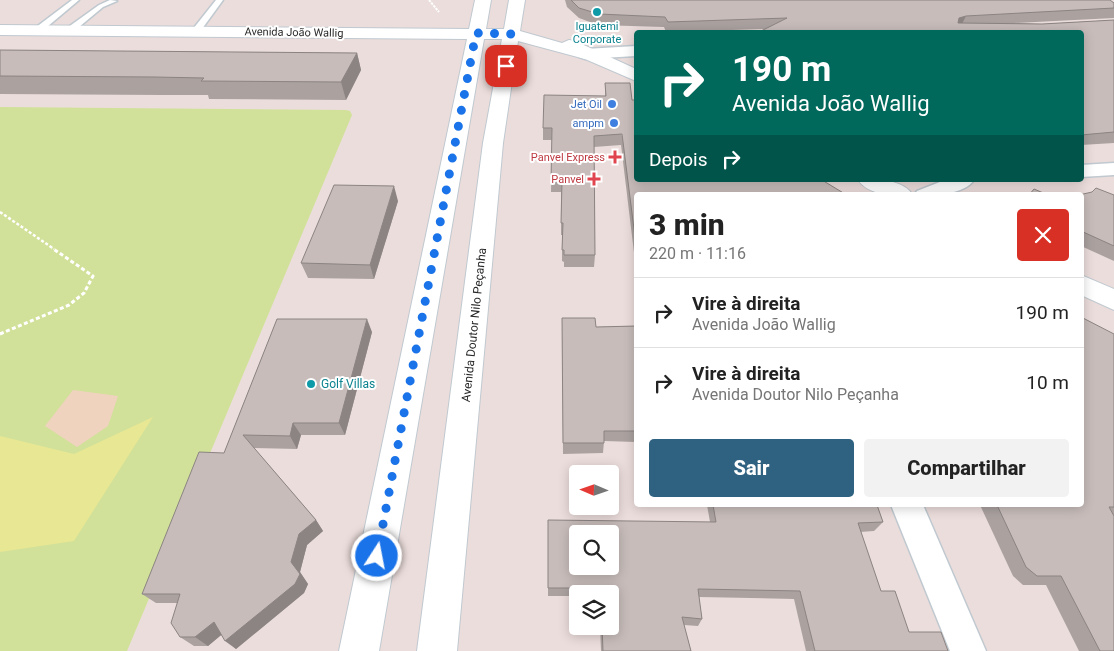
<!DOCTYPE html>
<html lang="pt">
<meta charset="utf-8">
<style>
:root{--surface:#fff;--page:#f2f2f2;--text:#222;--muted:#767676;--line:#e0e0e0;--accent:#2f6281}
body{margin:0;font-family:Roboto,sans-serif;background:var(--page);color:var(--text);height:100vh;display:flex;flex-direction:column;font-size:19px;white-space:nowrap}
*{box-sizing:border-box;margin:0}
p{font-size:16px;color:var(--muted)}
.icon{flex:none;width:28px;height:28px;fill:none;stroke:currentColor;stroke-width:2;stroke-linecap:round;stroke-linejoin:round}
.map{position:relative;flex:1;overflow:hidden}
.sheet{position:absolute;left:634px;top:192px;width:450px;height:315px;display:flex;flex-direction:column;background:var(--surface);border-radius:5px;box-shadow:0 2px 12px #0003}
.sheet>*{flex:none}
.guide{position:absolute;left:634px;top:30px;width:450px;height:152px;border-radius:5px;box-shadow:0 2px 12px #0003;background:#00695c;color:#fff;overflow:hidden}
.needle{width:32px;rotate:272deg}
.fabs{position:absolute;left:569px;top:465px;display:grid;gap:10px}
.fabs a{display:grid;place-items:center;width:50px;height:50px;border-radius:5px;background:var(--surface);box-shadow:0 2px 12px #0003;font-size:25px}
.pin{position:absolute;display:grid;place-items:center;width:42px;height:42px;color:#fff;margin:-21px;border-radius:10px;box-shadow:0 2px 8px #0006}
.me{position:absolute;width:55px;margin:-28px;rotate:11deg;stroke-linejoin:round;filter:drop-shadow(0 0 4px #0008)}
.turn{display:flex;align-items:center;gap:18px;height:105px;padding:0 15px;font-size:22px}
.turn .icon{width:65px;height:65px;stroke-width:2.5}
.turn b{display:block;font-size:35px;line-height:42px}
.then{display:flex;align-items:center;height:48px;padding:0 15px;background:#0003;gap:10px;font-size:19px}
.round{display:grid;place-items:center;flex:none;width:52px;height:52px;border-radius:5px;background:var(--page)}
.head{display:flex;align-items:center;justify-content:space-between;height:85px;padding:0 15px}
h1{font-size:30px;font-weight:800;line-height:38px}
.primary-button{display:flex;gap:10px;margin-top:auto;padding:10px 15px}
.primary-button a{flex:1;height:58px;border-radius:5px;background:var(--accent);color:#fff;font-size:20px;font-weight:800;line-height:58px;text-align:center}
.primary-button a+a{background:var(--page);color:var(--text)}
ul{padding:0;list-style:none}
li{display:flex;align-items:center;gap:15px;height:70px;padding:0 15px;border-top:1px solid var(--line)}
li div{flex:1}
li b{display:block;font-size:19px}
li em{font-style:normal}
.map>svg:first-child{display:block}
.green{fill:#d1e199}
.sand{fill:#f0d3bf}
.pitch{fill:#e8e794}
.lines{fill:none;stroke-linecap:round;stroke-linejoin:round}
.service-casing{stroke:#c0c9d0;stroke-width:3}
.minor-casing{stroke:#c0c9d0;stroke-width:3}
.secondary-casing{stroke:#c0c9d0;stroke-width:2}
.path-far2{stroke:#fff;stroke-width:2;stroke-dasharray:2.5 1;stroke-linecap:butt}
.path-far1{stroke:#fff;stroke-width:2.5;stroke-dasharray:3 2;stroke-linecap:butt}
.path{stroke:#fff;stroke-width:3;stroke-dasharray:4 2.5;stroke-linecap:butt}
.service{fill:#fff;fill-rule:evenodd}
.minor{fill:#fff;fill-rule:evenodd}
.secondary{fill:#fff;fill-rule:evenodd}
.wall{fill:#aba2a0}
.shaded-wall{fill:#8b8482}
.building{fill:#c7bcba;stroke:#8b8482;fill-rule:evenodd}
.route{stroke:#1a73e8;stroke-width:9;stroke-dasharray:0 16.2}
.culture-dot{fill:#0f9aa8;stroke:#fff;stroke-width:2}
.shop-dot{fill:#3f7fe0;stroke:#fff;stroke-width:2}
.health-dot{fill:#e0444e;stroke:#fff;stroke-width:2}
.labels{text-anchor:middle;stroke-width:4;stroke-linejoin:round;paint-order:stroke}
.far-culture-label{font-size:11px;fill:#0d838f;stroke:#fff}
.far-street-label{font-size:11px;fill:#292929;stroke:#fff}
.far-shop-label{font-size:11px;fill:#366cbe;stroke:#fff;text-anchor:end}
.far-health-label{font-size:11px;fill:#be3a42;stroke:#fff;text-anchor:end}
.street-label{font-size:12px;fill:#292929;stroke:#fff}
.culture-label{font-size:12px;fill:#0d838f;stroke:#fff;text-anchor:start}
</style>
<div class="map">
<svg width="1114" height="651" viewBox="0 0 1114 651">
<rect width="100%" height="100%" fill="#ebdddb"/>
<path class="green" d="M0,107L346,110L350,111L352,115L127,651H0Z"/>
<path class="sand" d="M73,390L118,396L108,426L77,447L45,426Z"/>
<path class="pitch" d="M153,417L74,541L0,552V436L74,454Z"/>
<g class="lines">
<defs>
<g id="service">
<path d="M72,0H79L41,32H35V28Z"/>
<path d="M110,0L117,1L103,7L73,32H67V28L99,5Z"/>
<path d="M216,0H223L199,33H193V29Z"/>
</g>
<g id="minor">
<path d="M636,46V56L585,59L579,57L577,54L579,51L585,49Z"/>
<path d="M1114,163V175L1081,177V165Z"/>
<path d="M945,180H974C963,196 931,195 914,195L917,191Z"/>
<path d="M891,505H923L986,651H950Z"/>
</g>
<g id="secondary">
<path d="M475,0H491L486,29H504L509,0H525L520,31L562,43L569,40L575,41L636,69V81L585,59L518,41L503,143L457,651H417L483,143L502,39H484L379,651H339L467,39L0,35V25L469,29Z"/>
<path d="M858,180C876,180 902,178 913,195C895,195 870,197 858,180Z"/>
<path d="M1081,275L1114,289V310L1081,295Z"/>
</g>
</defs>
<use href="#service" class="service-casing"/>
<use href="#minor" class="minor-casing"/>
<use href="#secondary" class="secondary-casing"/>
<path class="path-far2" d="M429,0L439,12"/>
<path class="path-far1" d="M0,212L54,249"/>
<path class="path" d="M0,334L69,305L84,293L93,276L52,248"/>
<use href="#service" class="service"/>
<use href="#minor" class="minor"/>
<use href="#secondary" class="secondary"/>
</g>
<g class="wall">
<path d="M565,0H1110L1114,3V18L1014,23L1042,24L1114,20V143L1081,145V32L767,29L666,32L664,27L598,25L579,18L567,7Z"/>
<path d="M0,50L357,53L361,70L346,100L209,99L208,95H162L0,94Z"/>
<path d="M605,83L636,180L845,194V195H636V269L621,145L594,147L595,255L594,267H564V262L562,261V235H561V192H551L552,140H543V128L605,96Z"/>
<path d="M1081,195H1114V261L1081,246Z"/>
<path d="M398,201L374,279L308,278L301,263Z"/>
<path d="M562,318L596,327L636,326V442L604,441L603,453L563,454Z"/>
<path d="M277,319L372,332L345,435H301L297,449L254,448L316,520L323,531L307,545L300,572L308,584L304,593L236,649L221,635L208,646H194L180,637L177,603H156L142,594L224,453Z"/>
<path d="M1114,334V651H1079L1046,585H1023L1013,576L980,505H1081Z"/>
<path d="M707,505H877L883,522L874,531L860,532L881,591L909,632L948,651H806L794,599L699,597L702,619L698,626L684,625L691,651H601L600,626H610V594H578V596H548V588L710,522Z"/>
</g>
<g class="shaded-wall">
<path d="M966,16L961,26L954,28L959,18Z"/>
<path d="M357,53L361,70L346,100L341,82Z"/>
<path d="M394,186L398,201L374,279L370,265Z"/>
<path d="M367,319L372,332L345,435L339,423Z"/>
<path d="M293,423L301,435L297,449L290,436Z"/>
<path d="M316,520L323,531L307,545L300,572L308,584L304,593L236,649L225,641L291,562L299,534Z"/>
<path d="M214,622L226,631L208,646L195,637Z"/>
</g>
<g class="building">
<path d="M571,0H1110L1114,3V8L966,16L959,18L958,23L1042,24L1114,20V132L1081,135V32H759L787,18L668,22L665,17L599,14L579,8Z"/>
<path d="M0,50L357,53L341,82L201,81L204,78L154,77L0,76Z"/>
<path d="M605,83H630L632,100H636V180H822L845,194L843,195H636V245L622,134L594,136L595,255H564V250H562L563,223H561L562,181H551L552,128H543L544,95L606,96Z"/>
<path d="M334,185L394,186L370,265L301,263Z"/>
<path d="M1096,188L1114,195V246L1081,231V195H1079L1092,192Z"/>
<path d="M1034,189L1048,195H1029Z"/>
<path d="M1081,317L1114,334V507H1109L1114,516V651H1100L1061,576H1037L1026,567L997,505H1081Z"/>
<path d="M562,318H595L596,327L636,326V431H604V443H563Z"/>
<path d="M277,319H367L339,423H293L290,436L243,435L316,520L299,534L291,562L300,574L295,584L225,641L214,622L195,637H180L171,623L180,594H142L199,452L224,453Z"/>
<path d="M713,505H877L883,522L858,523L881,591H895L909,632H941L948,651H815L800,591L698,589L702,619L682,617L691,651H603L602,626H610V594H600V588H548V520L716,522ZM578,534H610V566H578Z"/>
</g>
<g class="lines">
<path class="route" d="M377,556L476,33L511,34L506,66"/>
</g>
<g class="culture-dot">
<circle cx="597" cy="12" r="5"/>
<circle cx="311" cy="384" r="5"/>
</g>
<g class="shop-dot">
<circle cx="612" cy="104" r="5"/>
<circle cx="614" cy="123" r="5"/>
</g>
<g class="health-dot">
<path d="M612.5 149.5h5v5h5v5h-5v5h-5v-5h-5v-5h5z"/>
<path d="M591.5 171.5h5v5h5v5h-5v5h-5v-5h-5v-5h5z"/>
</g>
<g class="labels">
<g class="far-culture-label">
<text x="597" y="30">Iguatemi<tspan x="597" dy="13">Corporate</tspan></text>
</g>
<g class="far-street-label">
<text transform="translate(294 32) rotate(1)" y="4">Avenida João Wallig</text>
</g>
<g class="far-shop-label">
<text x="602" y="108">Jet Oil</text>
<text x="604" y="127">ampm</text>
</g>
<g class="far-health-label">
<text x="605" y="161">Panvel Express</text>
<text x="584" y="183">Panvel</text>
</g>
<g class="street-label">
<text transform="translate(474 325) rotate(-84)" y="4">Avenida Doutor Nilo Peçanha</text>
</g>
<g class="culture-label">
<text x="321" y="388">Golf Villas</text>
</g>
</g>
</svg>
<div class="fabs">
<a><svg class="needle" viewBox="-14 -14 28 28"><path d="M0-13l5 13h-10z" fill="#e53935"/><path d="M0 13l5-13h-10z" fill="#767676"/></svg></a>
<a><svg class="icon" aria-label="search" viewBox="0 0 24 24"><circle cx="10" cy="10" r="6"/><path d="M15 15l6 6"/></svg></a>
<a><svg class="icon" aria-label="layers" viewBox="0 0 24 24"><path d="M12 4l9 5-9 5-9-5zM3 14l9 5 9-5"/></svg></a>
</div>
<div class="pin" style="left:506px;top:66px;background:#d93025"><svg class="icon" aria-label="arrive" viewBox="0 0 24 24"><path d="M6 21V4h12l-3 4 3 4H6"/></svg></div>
<svg class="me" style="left:377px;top:556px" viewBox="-20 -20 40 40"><circle r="17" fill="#1a73e8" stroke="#fff" stroke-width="3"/><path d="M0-11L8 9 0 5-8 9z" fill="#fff"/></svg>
<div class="guide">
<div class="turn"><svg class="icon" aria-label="right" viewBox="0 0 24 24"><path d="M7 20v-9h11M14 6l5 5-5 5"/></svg><div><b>190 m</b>Avenida João Wallig</div></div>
<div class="then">Depois<svg class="icon" aria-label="right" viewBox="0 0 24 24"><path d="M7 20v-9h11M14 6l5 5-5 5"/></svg></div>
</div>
<section class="sheet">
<div class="head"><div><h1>3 min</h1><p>220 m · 11:16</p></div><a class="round" style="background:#d93025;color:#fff"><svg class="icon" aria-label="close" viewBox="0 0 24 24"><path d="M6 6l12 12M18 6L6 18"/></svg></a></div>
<ul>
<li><svg class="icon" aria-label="right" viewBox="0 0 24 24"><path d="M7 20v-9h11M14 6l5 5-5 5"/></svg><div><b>Vire à direita</b><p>Avenida João Wallig</p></div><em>190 m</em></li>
<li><svg class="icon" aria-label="right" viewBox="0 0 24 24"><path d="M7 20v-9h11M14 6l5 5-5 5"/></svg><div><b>Vire à direita</b><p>Avenida Doutor Nilo Peçanha</p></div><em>10 m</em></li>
</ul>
<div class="primary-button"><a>Sair</a><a>Compartilhar</a></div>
</section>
</div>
